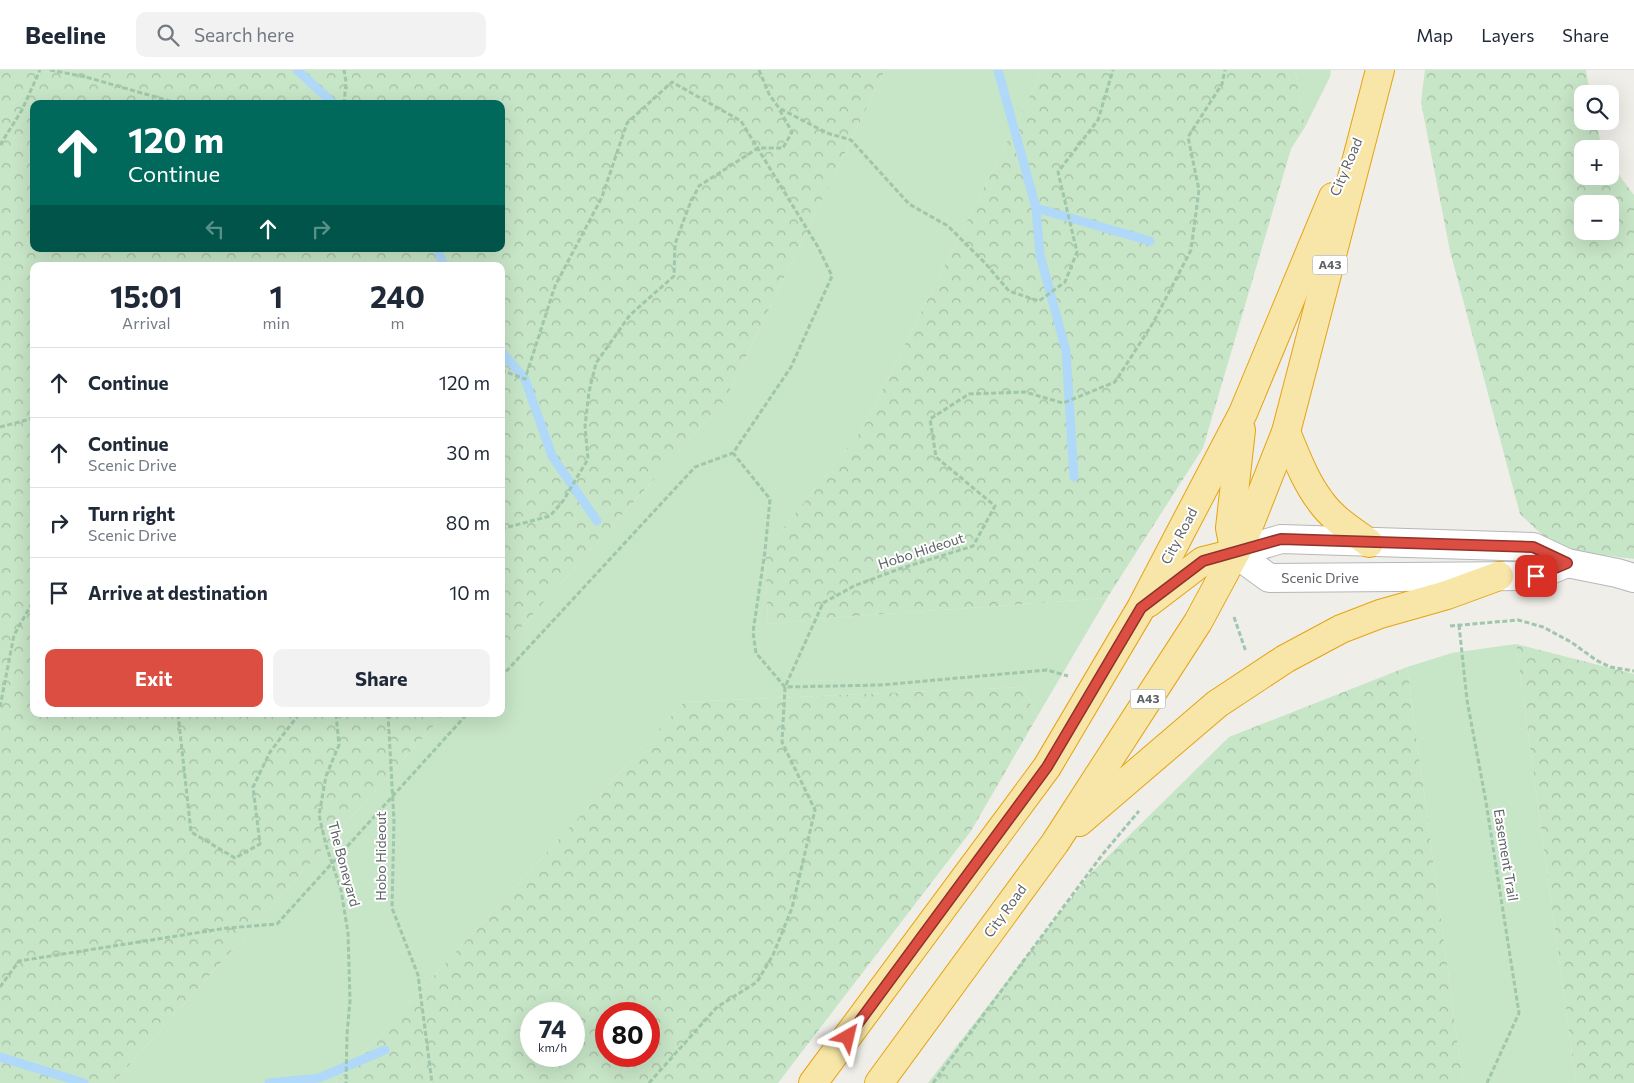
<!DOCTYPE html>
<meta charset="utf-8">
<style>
:root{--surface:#fff;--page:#f2f2f3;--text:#1f2937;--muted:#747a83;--line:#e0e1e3;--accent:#dc4d42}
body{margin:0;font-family:Commissioner,sans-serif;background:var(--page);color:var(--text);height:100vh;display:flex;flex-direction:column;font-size:19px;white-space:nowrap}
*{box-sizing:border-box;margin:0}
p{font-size:16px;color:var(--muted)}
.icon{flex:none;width:28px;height:28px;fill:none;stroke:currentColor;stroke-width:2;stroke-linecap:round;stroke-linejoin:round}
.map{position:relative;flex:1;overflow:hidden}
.side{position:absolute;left:30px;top:192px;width:475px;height:455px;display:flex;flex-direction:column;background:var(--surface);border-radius:10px;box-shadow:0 5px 20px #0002}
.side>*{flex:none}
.banner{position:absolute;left:30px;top:30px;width:475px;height:152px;border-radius:10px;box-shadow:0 5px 20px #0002;background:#00695c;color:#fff;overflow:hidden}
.controls{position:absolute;left:1574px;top:15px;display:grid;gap:10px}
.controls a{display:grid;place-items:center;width:45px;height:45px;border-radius:10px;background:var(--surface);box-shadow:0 5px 20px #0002;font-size:25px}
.speed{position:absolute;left:520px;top:932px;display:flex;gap:10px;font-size:25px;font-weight:700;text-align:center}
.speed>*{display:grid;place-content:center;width:65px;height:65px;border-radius:50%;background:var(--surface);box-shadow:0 5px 20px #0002;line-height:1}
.speed small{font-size:12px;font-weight:400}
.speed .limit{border:8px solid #d22;background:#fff;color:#111}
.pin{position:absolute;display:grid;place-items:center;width:42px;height:42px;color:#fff;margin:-21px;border-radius:10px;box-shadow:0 2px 8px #0006}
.me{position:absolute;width:55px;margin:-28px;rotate:37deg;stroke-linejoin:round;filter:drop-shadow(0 0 4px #0008)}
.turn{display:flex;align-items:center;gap:18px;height:105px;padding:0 15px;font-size:22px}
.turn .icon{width:65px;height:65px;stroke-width:2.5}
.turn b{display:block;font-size:35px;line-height:42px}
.lanes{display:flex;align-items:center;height:48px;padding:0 15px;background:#0003;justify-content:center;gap:25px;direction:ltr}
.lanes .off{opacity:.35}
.eta{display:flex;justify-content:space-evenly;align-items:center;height:85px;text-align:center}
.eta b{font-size:30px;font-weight:700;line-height:35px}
.cta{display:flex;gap:10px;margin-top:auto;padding:10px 15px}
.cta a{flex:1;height:58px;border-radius:10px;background:var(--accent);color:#fff;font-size:20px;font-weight:700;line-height:58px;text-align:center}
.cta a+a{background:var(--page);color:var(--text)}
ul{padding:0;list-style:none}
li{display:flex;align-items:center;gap:15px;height:70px;padding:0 15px;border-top:1px solid var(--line)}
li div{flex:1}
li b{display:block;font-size:19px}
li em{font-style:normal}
header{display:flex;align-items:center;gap:30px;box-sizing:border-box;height:70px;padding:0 25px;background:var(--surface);border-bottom:1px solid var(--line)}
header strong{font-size:24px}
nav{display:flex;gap:28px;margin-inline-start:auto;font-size:18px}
.search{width:350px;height:45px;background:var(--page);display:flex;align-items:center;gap:12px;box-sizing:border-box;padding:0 18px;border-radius:10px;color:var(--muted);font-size:19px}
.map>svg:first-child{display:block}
.grass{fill:#c7e5c7}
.forest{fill:url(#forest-crowns);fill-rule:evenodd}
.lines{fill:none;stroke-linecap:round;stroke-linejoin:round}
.stream{stroke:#b0d9f9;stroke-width:9}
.secondary-casing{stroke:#b4b7bb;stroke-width:30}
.trunk-casing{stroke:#e6a313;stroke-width:30}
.path{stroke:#a0c6ab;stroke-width:3;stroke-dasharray:5 2.5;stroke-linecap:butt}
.secondary{stroke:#fff;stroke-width:28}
.trunk{stroke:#f7e6a7;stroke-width:28}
.route-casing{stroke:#8f322b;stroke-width:12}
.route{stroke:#dc4d42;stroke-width:9}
.labels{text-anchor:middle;stroke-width:4;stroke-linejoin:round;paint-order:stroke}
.shield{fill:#fff;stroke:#8f9295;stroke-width:1}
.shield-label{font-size:12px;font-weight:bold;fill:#5f6367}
.street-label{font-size:14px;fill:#5f6367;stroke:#fff}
</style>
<header>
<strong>Beeline</strong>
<div class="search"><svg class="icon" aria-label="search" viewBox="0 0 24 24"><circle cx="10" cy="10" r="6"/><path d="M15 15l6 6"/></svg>Search here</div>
<nav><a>Map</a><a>Layers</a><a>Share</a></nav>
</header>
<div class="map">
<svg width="1634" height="1013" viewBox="0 0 1634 1013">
<defs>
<pattern id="forest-crowns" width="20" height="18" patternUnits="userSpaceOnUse" patternTransform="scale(1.25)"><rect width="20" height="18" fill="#c7e5c7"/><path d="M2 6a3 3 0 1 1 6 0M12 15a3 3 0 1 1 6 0" fill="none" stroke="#a5bda5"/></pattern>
</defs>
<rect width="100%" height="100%" fill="#f0eee8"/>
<g class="grass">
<path d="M885,0H1043L862,360L765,481L768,554L828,548L1107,528L1037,647L1022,617L684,632L336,1013H113L444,644H501V580L725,330Z"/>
<path d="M1295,0H1331L1330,7L1305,57Z"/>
<path d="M1516,574L1576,1013H1463L1407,597L1452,583Z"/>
</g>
<g class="forest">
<path d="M0,0H885L725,330L501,580V196H34V644H444L113,1013H0ZM34,34H501V179H34Z"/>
<path d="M1043,0H1295L1305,57L1291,79L1203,378L1107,528L828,548L768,554L765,481L862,360Z"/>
<path d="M1425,0H1586L1590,24H1582V51H1596L1602,79H1582V106H1610V93L1634,125V489L1557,479L1520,444L1450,181L1421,32ZM1582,134H1610V161H1582Z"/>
<path d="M1516,574L1634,604V1013H1576Z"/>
<path d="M1407,597L1463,1013H928L1091,803L1229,667Z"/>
<path d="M1022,617L1037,647L971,761L778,1013H336L684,632ZM531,944H574V986H531ZM606,944H649V986H606Z"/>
</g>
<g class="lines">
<g class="stream">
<path d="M297,0L334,34"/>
<path d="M998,0L1036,138L1150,171"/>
<path d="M1036,138L1040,185L1066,281L1074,407"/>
<path d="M437,179L444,196"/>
<path d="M501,281L525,309L552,386L597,451"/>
<path d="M0,987L84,1013"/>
<path d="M269,1013L319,1008L385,980"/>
</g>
<defs>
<g id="secondary">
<path d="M1235,483L1281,469L1533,477L1567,493L1617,503L1634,508"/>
<path d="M1235,483L1269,508L1536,506L1567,493"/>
</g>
<g id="trunk">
<path d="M1286,362C1296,386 1305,411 1321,432C1333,449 1353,461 1369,473"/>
<path d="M1235,483L1230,458L1241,360"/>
<path d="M1148,533L1203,491L1235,483"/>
<path d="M1079,752L1217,634L1285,589L1341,559L1380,544L1447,525L1499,506"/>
<path d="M813,1013L1047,697L1141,538L1243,343L1333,127"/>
<path d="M879,1013L1055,773L1198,552L1246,463L1286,362L1380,0"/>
</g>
</defs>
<use href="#secondary" class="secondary-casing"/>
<use href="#trunk" class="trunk-casing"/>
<g class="path">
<path d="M50,0L86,7L180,34"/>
<path d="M759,0L769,24L779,38L827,63L851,70L909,134L948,156L985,193L1009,221L1039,231L1065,212L1077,182L1058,102L1098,50L1113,0"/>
<path d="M344,34L346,12L344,0"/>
<path d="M0,75L22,40L40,0"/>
<path d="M501,300L525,309L555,216L602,127L627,53L672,12L741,51L818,177L832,206L791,297L733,383L770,429L765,481L753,562L756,583L785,617L881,615L1047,600L1068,606"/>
<path d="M0,357L34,348"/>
<path d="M501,459L550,446L563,431L588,389L585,356L589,322L596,293L630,245L674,206L675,174L689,136L699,116L758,78H783L792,62L779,39"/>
<path d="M1234,547L1246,582"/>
<path d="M1459,555L1467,630L1486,732L1519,943L1487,1013"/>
<path d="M1450,556L1518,550L1543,557L1571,572L1596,590L1610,597L1634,601"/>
<path d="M501,607L695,397L733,383"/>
<path d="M0,637L14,565L34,530"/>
<path d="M178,644L191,762L235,788L260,774L253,717L270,682L299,644"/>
<path d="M336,644L339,675L326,706L319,745L326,775L341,820L348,863L350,931L347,964L346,1013"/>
<path d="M388,644L394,751L392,838L418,905L432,1013"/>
<path d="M0,917L19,891L227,858L277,854L467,644"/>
<path d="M649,1013L717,937L757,912L773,885L792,838L815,740L782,672L785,617L823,533L854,516L899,499L973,476L995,436L936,387L930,349L969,324L1025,322L1063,333L1115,312L1153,253L1191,180L1199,120L1188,67L1222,14L1225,0"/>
<path d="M933,1013L1102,785L1139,741"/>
</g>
<use href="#secondary" class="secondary"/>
<use href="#trunk" class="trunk"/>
</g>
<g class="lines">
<defs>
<path id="route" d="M848,967L1047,697L1141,538L1203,491L1281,469L1533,477L1567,493L1536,506"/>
</defs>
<use href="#route" class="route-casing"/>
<use href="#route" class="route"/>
</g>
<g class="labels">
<g class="shield">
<rect x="1312.5" y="185.5" width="35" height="19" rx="4"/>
<rect x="1130.5" y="619.5" width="35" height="19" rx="4"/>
</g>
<g class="shield-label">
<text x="1330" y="199">A43</text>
<text x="1148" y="633">A43</text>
</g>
<g class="street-label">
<text transform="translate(1346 97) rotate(-67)" y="5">City Road</text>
<text transform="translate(1179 466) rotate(-62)" y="5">City Road</text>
<text transform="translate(921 481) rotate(-18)" y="5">Hobo Hideout</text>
<text x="1320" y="513">Scenic Drive</text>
<text transform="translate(1506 785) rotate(81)" y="5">Easement Trail</text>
<text transform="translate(381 786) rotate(-90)" y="5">Hobo Hideout</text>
<text transform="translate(344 794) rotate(75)" y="5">The Boneyard</text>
<text transform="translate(1005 841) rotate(-54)" y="5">City Road</text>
</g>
</g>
</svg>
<div class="controls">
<a><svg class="icon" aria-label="search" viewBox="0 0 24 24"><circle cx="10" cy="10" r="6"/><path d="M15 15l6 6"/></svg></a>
<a>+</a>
<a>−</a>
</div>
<div class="speed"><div>74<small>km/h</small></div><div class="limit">80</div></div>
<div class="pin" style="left:1536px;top:506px;background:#d93025"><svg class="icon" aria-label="arrive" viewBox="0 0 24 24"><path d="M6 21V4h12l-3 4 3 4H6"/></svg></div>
<svg class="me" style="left:848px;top:967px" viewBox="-20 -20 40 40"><path d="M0-17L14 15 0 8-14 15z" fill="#dc4d42" stroke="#fff" stroke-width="4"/></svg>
<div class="banner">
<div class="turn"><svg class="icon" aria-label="ahead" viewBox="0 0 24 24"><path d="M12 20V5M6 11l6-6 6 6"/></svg><div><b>120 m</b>Continue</div></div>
<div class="lanes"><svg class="icon off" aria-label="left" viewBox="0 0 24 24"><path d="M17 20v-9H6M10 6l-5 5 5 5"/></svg><svg class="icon" aria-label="ahead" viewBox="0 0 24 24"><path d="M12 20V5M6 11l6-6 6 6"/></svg><svg class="icon off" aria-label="right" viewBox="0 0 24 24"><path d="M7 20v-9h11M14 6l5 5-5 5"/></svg></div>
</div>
<section class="side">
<div class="eta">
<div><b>15:01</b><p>Arrival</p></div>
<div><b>1</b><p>min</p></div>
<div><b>240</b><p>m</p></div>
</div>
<ul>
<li><svg class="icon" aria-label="ahead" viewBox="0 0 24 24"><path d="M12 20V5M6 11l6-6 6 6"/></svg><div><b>Continue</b></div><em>120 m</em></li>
<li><svg class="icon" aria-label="ahead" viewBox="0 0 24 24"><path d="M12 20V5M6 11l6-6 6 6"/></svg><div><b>Continue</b><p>Scenic Drive</p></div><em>30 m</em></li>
<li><svg class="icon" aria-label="right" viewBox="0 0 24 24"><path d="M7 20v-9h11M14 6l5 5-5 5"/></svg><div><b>Turn right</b><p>Scenic Drive</p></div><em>80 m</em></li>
<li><svg class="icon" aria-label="arrive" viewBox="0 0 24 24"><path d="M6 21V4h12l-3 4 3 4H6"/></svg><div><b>Arrive at destination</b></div><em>10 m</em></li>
</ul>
<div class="cta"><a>Exit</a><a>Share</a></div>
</section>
</div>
